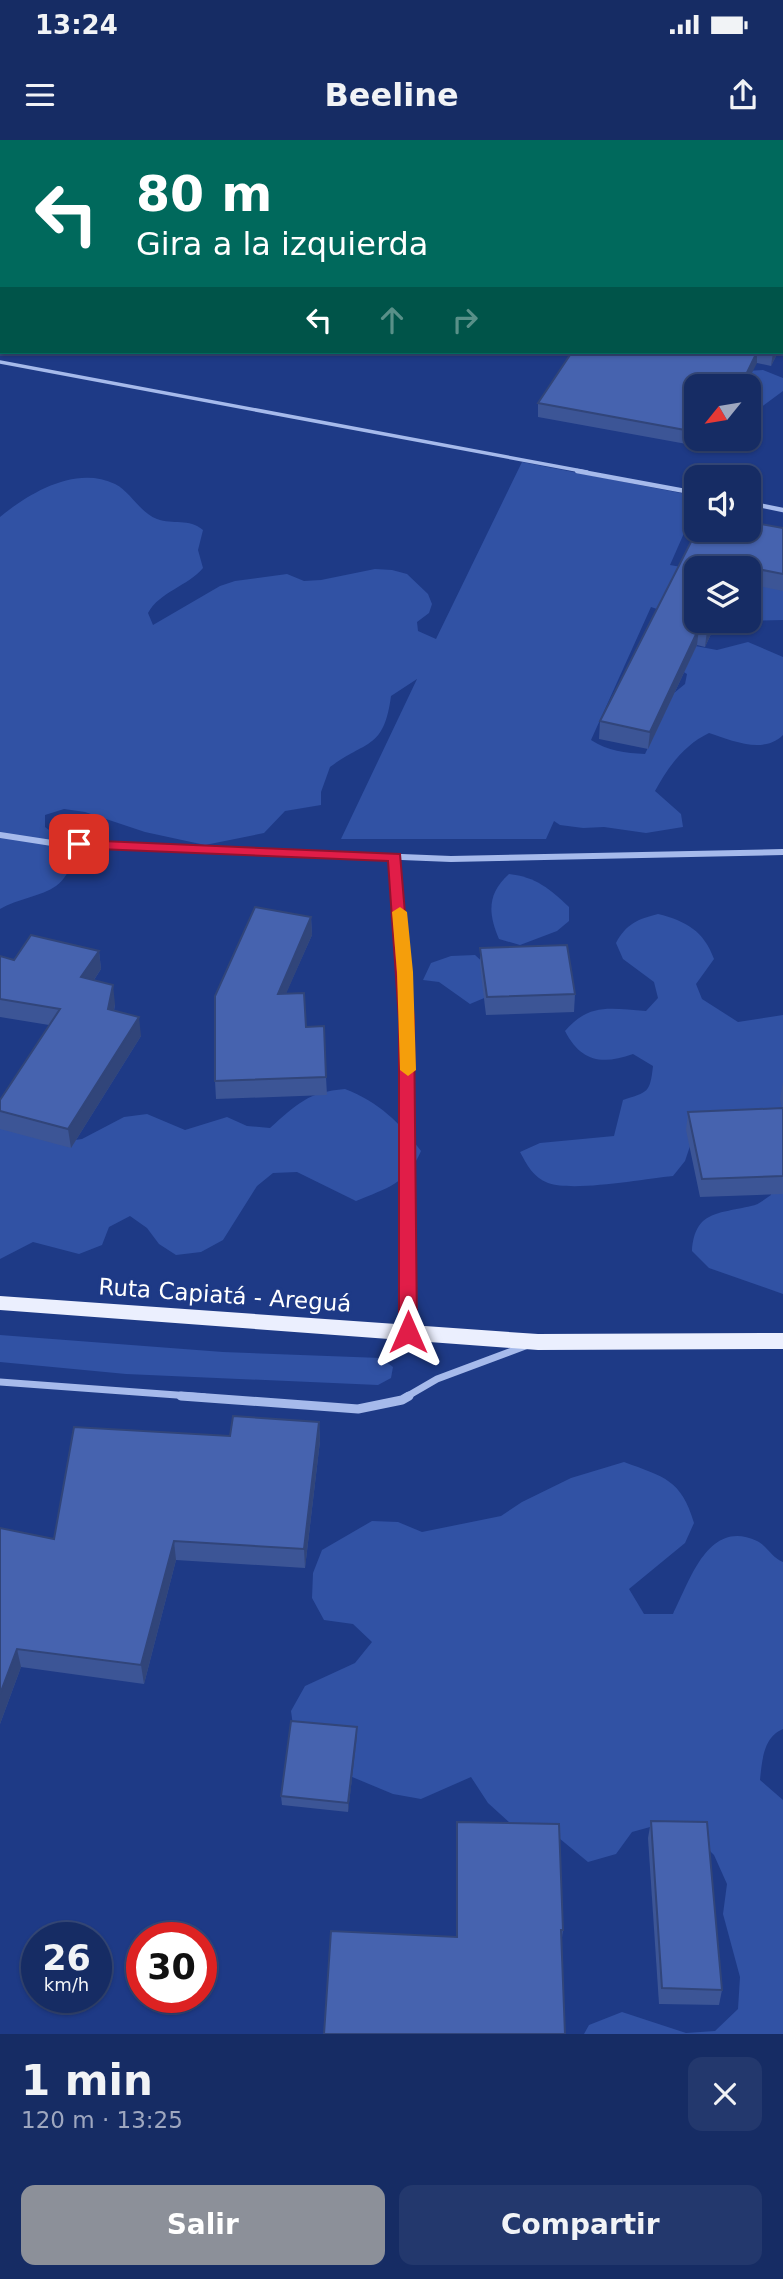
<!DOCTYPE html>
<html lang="es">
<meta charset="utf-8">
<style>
:root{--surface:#162c64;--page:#23386d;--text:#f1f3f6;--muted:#9ea7bf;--line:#354878;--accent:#8c9099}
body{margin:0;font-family:"DejaVu Sans",sans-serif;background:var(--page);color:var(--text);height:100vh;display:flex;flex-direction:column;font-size:26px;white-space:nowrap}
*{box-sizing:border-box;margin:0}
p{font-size:23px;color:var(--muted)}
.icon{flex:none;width:38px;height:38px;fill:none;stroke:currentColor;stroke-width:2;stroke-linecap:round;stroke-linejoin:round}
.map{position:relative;height:1894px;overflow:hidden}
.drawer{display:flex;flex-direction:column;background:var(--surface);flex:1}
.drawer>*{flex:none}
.guide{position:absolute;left:0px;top:0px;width:784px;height:214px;box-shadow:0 2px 5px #0004,0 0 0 2px var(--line);background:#00695c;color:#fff;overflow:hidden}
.needle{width:46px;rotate:240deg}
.controls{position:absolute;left:684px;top:234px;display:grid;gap:14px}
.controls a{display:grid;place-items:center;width:77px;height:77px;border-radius:14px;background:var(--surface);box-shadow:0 2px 5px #0004,0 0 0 2px var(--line);font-size:35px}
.speed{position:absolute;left:21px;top:1782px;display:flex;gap:14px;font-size:35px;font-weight:700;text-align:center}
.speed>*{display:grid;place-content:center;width:91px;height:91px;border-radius:50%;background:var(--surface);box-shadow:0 2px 5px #0004,0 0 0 2px var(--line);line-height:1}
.speed small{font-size:18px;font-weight:400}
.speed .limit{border:10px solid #d22;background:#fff;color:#111}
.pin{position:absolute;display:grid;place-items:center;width:60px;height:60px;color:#fff;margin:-30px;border-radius:14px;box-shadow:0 4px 10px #0006}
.me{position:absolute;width:77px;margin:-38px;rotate:0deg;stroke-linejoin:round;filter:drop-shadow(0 0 5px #0008)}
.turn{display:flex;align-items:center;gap:24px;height:147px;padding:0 21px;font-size:32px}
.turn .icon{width:91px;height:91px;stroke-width:2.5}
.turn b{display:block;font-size:49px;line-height:60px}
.lanes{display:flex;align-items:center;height:66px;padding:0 21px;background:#0003;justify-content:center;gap:35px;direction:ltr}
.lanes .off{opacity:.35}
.round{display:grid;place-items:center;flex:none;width:74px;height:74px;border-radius:14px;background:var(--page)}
.head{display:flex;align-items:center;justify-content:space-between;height:119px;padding:0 21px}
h1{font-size:42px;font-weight:800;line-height:52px}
.primary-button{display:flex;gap:14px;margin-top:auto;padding:14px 21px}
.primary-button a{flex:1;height:80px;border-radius:14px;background:var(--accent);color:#fff;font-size:28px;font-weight:800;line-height:80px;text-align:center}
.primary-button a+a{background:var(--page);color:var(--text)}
.status{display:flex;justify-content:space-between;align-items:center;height:49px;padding:0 35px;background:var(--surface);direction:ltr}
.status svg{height:19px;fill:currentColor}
header{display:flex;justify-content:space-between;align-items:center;height:91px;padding:0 21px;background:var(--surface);font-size:32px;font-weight:800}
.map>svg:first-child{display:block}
.green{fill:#3152a4}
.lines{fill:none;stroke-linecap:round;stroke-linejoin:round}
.service-far1{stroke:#a6baeb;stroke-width:3.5}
.service{stroke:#a6baeb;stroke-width:4.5}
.minor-far3{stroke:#a6baeb;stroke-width:4.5}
.minor-far2{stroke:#a6baeb;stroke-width:6}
.minor-far1{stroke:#a6baeb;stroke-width:7}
.minor{stroke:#a6baeb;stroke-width:9}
.primary{fill:#ebeffe;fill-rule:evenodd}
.wall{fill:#3c5596}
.shaded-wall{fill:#31457a}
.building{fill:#4663af;stroke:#31457a;stroke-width:2}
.route{fill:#e11d48;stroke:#92132f;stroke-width:2}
.slow{fill:#f59e0b}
.labels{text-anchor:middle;stroke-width:6;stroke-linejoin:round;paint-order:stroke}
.street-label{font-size:23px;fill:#fff;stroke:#1e3a86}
</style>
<div class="status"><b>13:24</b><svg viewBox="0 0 49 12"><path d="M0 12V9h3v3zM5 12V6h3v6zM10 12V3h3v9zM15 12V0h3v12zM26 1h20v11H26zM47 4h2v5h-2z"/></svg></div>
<header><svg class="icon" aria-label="menu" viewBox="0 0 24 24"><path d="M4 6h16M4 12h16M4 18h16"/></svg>Beeline<svg class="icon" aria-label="share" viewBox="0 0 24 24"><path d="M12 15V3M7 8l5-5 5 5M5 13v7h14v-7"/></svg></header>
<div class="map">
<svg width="783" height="1894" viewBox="0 0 783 1894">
<rect width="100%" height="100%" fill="#1e3a86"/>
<g class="green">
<path d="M763,230L783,238V251L752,274H749V247H696L747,231Z"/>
<path d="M522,322L696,356V366L670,425L687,428L657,469L651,467L591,600C608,611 625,613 645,614L674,553L685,544L687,534L672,525L679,503L717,510L748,502L783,517V595C763,615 731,600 709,593C684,605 668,627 655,651L681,674L683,687L646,693L604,687L583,688L560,685L554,681L546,699H341L417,539L391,556C384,610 366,600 330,627L321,652V665L285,671L264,693L205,705L145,692L85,672L64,669L45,675V687C52,692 61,697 67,703C79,715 68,738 56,746C42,756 17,759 0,769V377C29,353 76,325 115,344C131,352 139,372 157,379C173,385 189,378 203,390L198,410L203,428C188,446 159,452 148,473L153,485L220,446L235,441L287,434L304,441L321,440L375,429L392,430L407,434L428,454L432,464L429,473L417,482L418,491L436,499Z"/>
<path d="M749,439L783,444V480L749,481Z"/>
<path d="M509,734C536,737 550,749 569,767V781L557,791L520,805L499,799C488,773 487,754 509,734Z"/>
<path d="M658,774C686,781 704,791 714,819L696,844L702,859L738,882L783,875V1154L709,1128L692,1111C695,1070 719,1074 751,1066C758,1065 765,1059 771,1055L773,1017L690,1006L685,1021L673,1036C643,1039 574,1052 548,1043C533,1037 527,1025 520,1012L540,1003L614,996L623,960C648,952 650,953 653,926L633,914C602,925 581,922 565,891C590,862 611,869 646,871L658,858L654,842L623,819L616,803C626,784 638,779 658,774Z"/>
<path d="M475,815L488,827L489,856L470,864L439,842L423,840L431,823L451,816Z"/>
<path d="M345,949C379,962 400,983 421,1011C407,1044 387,1048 356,1061L297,1032L273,1033L257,1046L223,1100L201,1112L176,1115L159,1104L147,1088L130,1076L109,1087L102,1105L79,1114L33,1102L0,1119V983L55,1003L82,999L124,977L147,974L185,990L227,977L247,986L270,988C297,964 308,952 345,949Z"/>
<path d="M0,1195L223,1212L381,1218L393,1227L391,1238L378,1245L126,1234L0,1222Z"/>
<path d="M624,1322C664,1337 681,1339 694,1383L685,1403L629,1449L644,1474H673C690,1441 708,1378 757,1401C767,1406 772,1418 783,1422V1589C763,1597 762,1622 760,1640L783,1660V1894H584L589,1885L622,1872L686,1893L715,1891L738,1869L740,1837L723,1774L727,1744L714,1715L692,1693L661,1684L632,1692L616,1714L588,1722L542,1684H511L488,1663L471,1637L421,1659L393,1654L333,1629L295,1600L291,1571L305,1546L355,1523L372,1502L353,1484L324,1480L312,1458L313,1433L322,1410L372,1381L398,1382L422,1392L501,1376L522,1362L571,1338Z"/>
</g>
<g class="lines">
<path class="service-far1" d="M0,222L587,332"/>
<g class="service">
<path d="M577,331L696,353"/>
<path d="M749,363L783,370"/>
</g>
<g class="minor-far3">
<path d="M689,0L701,2"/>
<path d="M162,2L164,0"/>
</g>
<g class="minor-far2">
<path d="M0,695L52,703L451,719L783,712"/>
<path d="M395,717L397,745"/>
</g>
<g class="minor-far1">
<path d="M397,743C410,892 408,1041 408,1191"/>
<path d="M0,1242L204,1257"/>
<path d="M406,1257L437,1239L528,1205"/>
</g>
<path class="minor" d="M181,1256L358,1269L402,1260L409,1256"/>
<path class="primary" d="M0,1156L538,1194L783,1193V1209L538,1210L0,1170Z"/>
</g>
<g class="wall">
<path d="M572,212H778L771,226L757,223L696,247V299H719L714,309L538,277V263Z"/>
<path d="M783,388V451L749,444V429H696L717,481L705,507L697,505L648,609L599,599L600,581L697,390Z"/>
<path d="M311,777L312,795L286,853L306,887L326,937L327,955L216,959L215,941Z"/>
<path d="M480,808L575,854L574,872L486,875L480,826Z"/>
<path d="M99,811L101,829L94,840L115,864L114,871L141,896L71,1008L0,989V960L49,885L0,877V816L14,820Z"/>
<path d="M783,941V1054L700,1057L686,990L688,972L782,968L780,959Z"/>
<path d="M319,1282L320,1301L305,1428L176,1420L144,1544L21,1527L0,1584V1388L54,1399L230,1296Z"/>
<path d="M357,1587V1596L348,1672L282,1665L281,1656Z"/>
<path d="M651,1681L722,1850L719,1865L659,1864L648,1698Z"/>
<path d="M457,1682L563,1790L561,1805L457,1797Z"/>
</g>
<g class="shaded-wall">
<path d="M757,212V223L745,247H740Z"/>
<path d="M773,212H778L771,226Z"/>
<path d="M715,299H719L714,309Z"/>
<path d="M711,481H717L705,507L707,490Z"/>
<path d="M699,488L697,505L648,609L650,592Z"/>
<path d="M311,777L312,795L278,872V854Z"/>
<path d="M99,811L101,829L84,855L81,837Z"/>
<path d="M113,845L115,864L110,888L108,869Z"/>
<path d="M139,877L141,896L71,1008L68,989Z"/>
<path d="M319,1282L320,1301L305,1428L304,1409Z"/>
<path d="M174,1401L176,1420L144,1544L141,1525Z"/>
<path d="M17,1509L21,1527L0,1584V1554Z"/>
<path d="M357,1587V1596L348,1672V1663Z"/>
</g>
<g class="building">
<path d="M216,0H455L453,2H215Z"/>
<path d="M782,26H783L782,194Z"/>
<path d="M572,212H757L740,247H696V292L538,263Z"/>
<path d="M749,382L783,388V434L737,425L736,429H696V481H711L707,490L699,488L650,592L600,581L697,390H749Z"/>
<path d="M255,767L311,777L278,854L304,853L306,887L324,886L326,937L215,941V856Z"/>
<path d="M31,795L99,811L81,837L113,845L108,869L139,877L68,989L0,971V960L60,869L0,859V816L14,820Z"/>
<path d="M567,805L575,854L487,857L480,808Z"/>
<path d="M783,968V1036L702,1039L688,972Z"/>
<path d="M233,1276L319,1282L304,1409L174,1401L141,1525L17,1509L0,1554V1388L54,1399L74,1287L230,1296Z"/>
<path d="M291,1581L357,1587L348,1663L281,1656Z"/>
<path d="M651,1681L707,1682L722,1850L662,1848Z"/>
<path d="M457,1682L559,1684L563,1790H561L565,1894H324L331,1791L457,1797Z"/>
</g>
<path class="route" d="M79,700L400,714L414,880L417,1192L414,1197H402L399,1192V880L388,721L74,708L71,704Z"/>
<path class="slow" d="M400,767L407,772L413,832L416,930L408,936L400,930L397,832L392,772Z"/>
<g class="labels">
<g class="street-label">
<text transform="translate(225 1155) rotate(4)" y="8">Ruta Capiatá - Areguá</text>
</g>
</g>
</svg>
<div class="controls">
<a><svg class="needle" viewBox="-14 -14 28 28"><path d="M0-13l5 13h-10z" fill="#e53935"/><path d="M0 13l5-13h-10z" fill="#9ea7bf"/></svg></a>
<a><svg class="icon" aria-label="sound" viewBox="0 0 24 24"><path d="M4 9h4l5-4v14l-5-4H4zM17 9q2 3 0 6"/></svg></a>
<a><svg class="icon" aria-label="layers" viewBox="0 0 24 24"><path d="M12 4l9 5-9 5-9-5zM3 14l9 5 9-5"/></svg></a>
</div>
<div class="speed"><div>26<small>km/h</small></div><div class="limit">30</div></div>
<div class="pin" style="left:79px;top:704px;background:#d93025"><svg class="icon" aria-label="arrive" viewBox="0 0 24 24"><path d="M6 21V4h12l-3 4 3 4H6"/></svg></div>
<svg class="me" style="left:408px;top:1192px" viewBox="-20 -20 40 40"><path d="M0-17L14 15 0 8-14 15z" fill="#e11d48" stroke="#fff" stroke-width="4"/></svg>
<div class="guide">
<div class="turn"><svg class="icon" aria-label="left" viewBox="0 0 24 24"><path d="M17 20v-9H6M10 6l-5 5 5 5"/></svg><div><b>80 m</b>Gira a la izquierda</div></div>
<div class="lanes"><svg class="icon" aria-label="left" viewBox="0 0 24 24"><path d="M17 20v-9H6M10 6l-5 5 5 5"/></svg><svg class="icon off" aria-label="ahead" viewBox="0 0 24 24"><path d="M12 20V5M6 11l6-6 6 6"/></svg><svg class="icon off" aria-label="right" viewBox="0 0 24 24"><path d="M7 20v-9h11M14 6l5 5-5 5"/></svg></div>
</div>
</div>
<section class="drawer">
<div class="head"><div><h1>1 min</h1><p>120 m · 13:25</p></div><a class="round"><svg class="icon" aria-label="close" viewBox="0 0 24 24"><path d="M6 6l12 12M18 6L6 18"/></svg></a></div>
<div class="primary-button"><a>Salir</a><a>Compartir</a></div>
</section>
